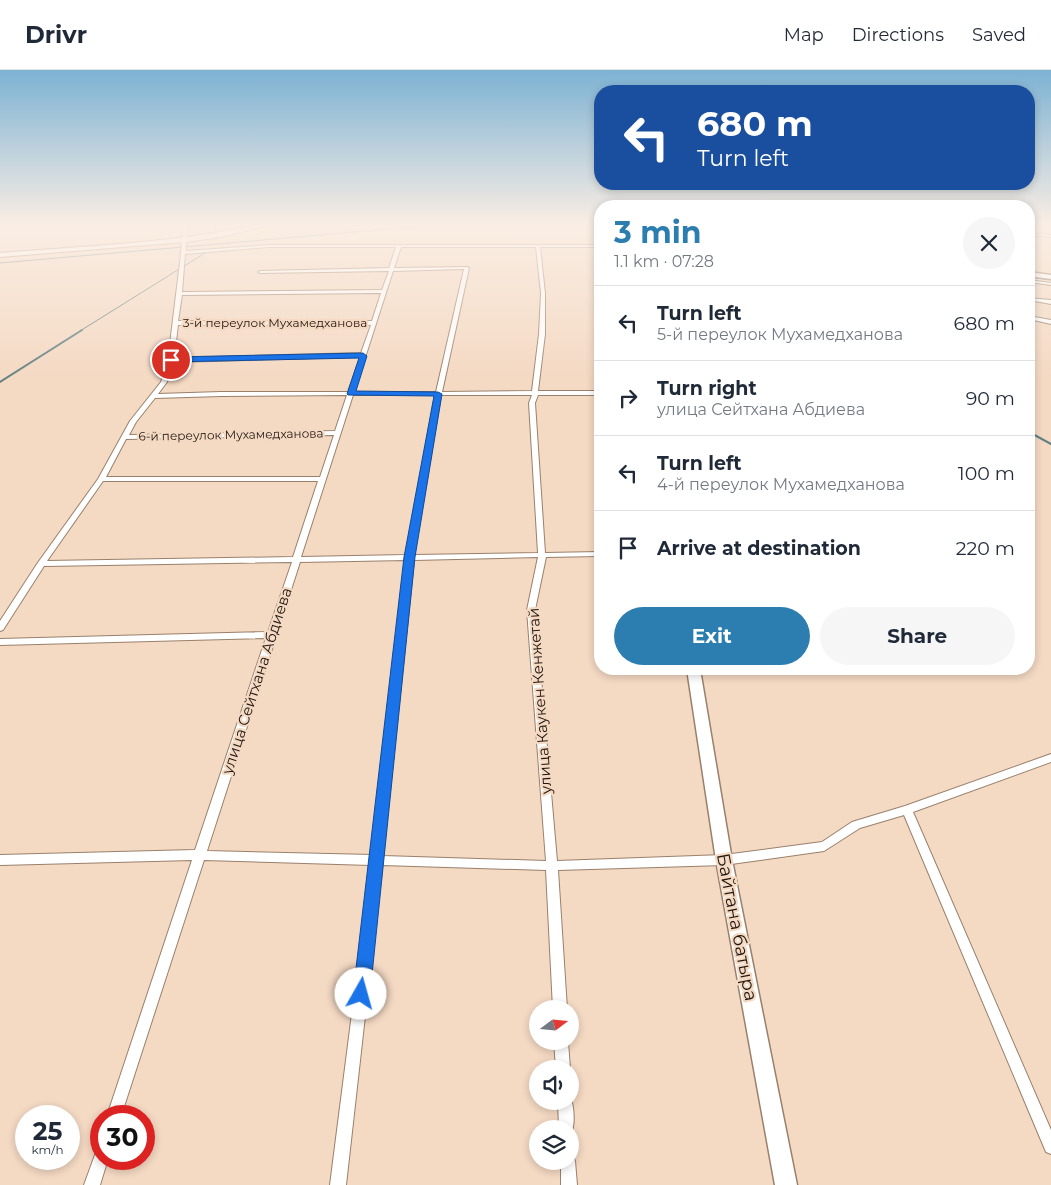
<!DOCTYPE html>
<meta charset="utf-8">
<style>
:root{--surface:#fff;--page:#f6f6f7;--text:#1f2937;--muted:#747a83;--line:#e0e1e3;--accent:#2d7eb0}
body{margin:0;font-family:Montserrat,sans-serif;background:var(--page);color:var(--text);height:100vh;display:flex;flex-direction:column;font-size:19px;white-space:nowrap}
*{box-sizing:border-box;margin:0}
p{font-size:16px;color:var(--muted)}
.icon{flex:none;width:28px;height:28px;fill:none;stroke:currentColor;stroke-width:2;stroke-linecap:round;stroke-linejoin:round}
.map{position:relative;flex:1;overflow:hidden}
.side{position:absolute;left:594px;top:130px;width:441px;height:475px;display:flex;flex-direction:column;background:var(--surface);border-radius:20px;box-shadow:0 2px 8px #0003}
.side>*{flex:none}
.banner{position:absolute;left:594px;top:15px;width:441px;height:105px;border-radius:20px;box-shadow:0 2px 8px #0003;background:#1a4fa0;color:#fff;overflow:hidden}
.needle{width:32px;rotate:74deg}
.tools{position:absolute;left:529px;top:930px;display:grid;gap:10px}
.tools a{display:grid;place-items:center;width:50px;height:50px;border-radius:50%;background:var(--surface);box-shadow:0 2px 8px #0003;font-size:25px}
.speed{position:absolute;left:15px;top:1035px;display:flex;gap:10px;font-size:25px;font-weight:700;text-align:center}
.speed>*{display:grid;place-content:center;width:65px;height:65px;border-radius:50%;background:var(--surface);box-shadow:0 2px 8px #0003;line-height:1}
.speed small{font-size:12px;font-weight:400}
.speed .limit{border:8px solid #d22;background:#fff;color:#111}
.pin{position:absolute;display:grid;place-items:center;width:42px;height:42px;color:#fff;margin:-21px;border:2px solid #fff;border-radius:50%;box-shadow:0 1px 5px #0007}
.me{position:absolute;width:55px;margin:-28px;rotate:7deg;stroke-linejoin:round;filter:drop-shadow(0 0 4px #0008)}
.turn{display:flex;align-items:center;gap:18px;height:105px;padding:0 20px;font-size:22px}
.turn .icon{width:65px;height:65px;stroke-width:2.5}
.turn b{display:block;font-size:35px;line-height:42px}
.round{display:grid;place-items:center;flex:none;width:52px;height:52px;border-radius:26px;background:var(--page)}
.overview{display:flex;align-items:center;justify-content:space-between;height:85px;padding:0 20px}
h1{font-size:30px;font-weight:700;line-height:38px;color:var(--accent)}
.cta{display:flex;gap:10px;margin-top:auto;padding:10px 20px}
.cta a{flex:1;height:58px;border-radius:30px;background:var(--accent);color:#fff;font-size:20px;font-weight:700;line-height:58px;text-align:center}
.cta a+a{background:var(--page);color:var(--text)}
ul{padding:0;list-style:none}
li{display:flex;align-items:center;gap:15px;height:75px;padding:0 20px;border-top:1px solid var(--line)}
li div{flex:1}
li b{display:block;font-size:19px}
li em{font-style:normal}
header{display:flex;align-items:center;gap:30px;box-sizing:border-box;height:70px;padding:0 25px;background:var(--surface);border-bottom:1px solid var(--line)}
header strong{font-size:24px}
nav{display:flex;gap:28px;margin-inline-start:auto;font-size:18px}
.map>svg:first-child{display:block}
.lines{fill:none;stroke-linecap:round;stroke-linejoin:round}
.stream-far1{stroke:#628182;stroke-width:1}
.stream{stroke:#628182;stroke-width:2}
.street-casing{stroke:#99806c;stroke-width:2}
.secondary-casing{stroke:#99806c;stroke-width:3}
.primary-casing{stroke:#99806c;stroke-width:2}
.street{fill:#fff;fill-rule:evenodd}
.secondary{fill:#fff;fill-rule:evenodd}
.primary{fill:#fff;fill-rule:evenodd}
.route{fill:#1a73e8;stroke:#114b97}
.labels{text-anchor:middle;stroke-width:4.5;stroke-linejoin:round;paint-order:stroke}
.far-street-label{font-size:12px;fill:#211710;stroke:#f4d9c3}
.street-label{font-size:15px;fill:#211710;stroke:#f4d9c3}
.near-street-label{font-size:18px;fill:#211710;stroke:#f4d9c3}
</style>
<header>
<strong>Drivr</strong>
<nav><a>Map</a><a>Directions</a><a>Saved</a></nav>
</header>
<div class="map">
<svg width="1051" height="1115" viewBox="0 0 1051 1115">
<rect width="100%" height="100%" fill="#f4d9c3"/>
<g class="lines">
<g class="stream-far1">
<path d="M215,154V163"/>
<path d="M0,193L446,154"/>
<path d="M1029,207L1051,210"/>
<path d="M80,261L205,183"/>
</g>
<g class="stream">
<path d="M0,312L82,260"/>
<path d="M1029,362L1051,374"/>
</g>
<defs>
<g id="street">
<path d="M183,154H187L186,181L268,175H598L594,154H598L600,164V177H540L545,223V264L538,321H600V325H538L535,333L545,483L600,482V486L546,487L535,540L557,791L724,785L822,772L852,752L905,736L1051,684V692L913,742L1051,1060V1084L1046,1082L904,745L860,758L824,781L724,795L558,800L567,939H553L546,800L382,795L346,1115H330L371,795L204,790L121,1046H107L192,790L0,795V785L195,780L266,568L0,575V569L268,562L292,492L44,496L3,560L0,561V551L37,494L98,409L130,351L161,312L168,290L181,184L180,183L181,182ZM268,177H396L389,198L260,201L258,202L260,203L389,201L382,220L182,222L185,184ZM401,177H536L541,223L539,264L532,321L442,322L469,198L467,197L394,198ZM464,199L436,322H354L393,201ZM381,223L372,251H178L182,225ZM178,255H371L361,283L174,288ZM360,287L348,322H221L158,324L167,312L173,292ZM347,325L335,361L129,365L136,352L155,328L221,326ZM353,325H435L406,485L301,487ZM441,325H532L529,333L538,483L414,485ZM334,365L320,407H106L126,369ZM103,411H318L293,487L47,491ZM538,487L527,540L546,791L383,786L414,490ZM406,490L372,785L207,781L300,492Z"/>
<path d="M1029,163L1051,165V167L1029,165Z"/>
<path d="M1029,210L1051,213V215L1029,212Z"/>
<path d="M1029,228L1051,230V234L1029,230Z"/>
<path d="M1029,246L1051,250V254L1029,249Z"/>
<path d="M554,971H568L570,999H556Z"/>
<path d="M570,1026C574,1036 576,1056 570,1065V1059H559L558,1031H570Z"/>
<path d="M101,1080V1089H108L100,1115H84L96,1082Z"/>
<path d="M570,1084L573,1086L575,1091L577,1115H561V1091H570Z"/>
</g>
<g id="secondary">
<path d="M600,174V179L597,177Z"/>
<path d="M1029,202L1051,205V209L1029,206Z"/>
<path d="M687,599H700L732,790L797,1115H775L716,790Z"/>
</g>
<path id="primary" d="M262,154H273L222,167L185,172L0,187V183C87,176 176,173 262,154Z"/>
</defs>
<use href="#street" class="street-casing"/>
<use href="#secondary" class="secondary-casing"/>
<use href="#primary" class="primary-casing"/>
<use href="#street" class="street"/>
<use href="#secondary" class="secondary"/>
<use href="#primary" class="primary"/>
</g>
<linearGradient id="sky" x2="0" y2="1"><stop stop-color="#7db2d3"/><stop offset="0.5" stop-color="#faeee4"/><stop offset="1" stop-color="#faeee4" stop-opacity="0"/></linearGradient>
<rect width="1051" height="310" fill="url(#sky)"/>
<path class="route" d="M363,283L367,286L356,321L438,322L442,324L415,487L370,924L367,930L361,932L355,930L353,924L404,487L434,326L348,325L347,324L359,288L171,292L168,290L171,287Z"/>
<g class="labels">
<g class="far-street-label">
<text x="275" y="257">3-й переулок Мухамедханова</text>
<text transform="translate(231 365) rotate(-1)" y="4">6-й переулок Мухамедханова</text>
</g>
<g class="street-label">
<text transform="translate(257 611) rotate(-72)" y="5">улица Сейтхана Абдиева</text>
<text transform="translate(540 631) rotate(-94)" y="5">улица Каукен Кенжетай</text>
</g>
<g class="near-street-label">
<text transform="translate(737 857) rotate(79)" y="6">Байтана батыра</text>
</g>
</g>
</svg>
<div class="tools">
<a><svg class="needle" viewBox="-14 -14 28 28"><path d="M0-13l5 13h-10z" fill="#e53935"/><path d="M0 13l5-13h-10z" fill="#747a83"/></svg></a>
<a><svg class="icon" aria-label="sound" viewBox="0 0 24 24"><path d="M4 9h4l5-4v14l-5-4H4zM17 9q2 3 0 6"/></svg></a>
<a><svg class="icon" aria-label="layers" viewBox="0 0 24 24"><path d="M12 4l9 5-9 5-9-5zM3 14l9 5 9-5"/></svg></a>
</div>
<div class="speed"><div>25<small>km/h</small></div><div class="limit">30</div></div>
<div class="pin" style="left:171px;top:290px;background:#d93025"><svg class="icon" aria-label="arrive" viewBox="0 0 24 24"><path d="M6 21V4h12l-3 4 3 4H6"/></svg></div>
<svg class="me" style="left:361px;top:924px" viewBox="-20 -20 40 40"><circle r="19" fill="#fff"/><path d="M0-13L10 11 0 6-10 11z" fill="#1a73e8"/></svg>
<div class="banner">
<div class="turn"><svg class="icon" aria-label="left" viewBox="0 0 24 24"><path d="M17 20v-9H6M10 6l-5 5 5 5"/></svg><div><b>680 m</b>Turn left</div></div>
</div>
<section class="side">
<div class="overview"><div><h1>3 min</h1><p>1.1 km · 07:28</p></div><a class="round"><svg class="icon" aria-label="close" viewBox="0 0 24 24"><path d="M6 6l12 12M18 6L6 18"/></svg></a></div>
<ul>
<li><svg class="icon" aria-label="left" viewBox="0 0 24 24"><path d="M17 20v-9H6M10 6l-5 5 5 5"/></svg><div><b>Turn left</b><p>5-й переулок Мухамедханова</p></div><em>680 m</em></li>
<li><svg class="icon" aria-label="right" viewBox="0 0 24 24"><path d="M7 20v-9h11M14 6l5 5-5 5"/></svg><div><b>Turn right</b><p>улица Сейтхана Абдиева</p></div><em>90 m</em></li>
<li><svg class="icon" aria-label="left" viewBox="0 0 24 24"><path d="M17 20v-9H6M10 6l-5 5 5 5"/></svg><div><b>Turn left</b><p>4-й переулок Мухамедханова</p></div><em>100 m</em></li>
<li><svg class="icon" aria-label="arrive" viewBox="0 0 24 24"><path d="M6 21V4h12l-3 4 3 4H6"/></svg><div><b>Arrive at destination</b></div><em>220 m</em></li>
</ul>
<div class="cta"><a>Exit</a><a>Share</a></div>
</section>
</div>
